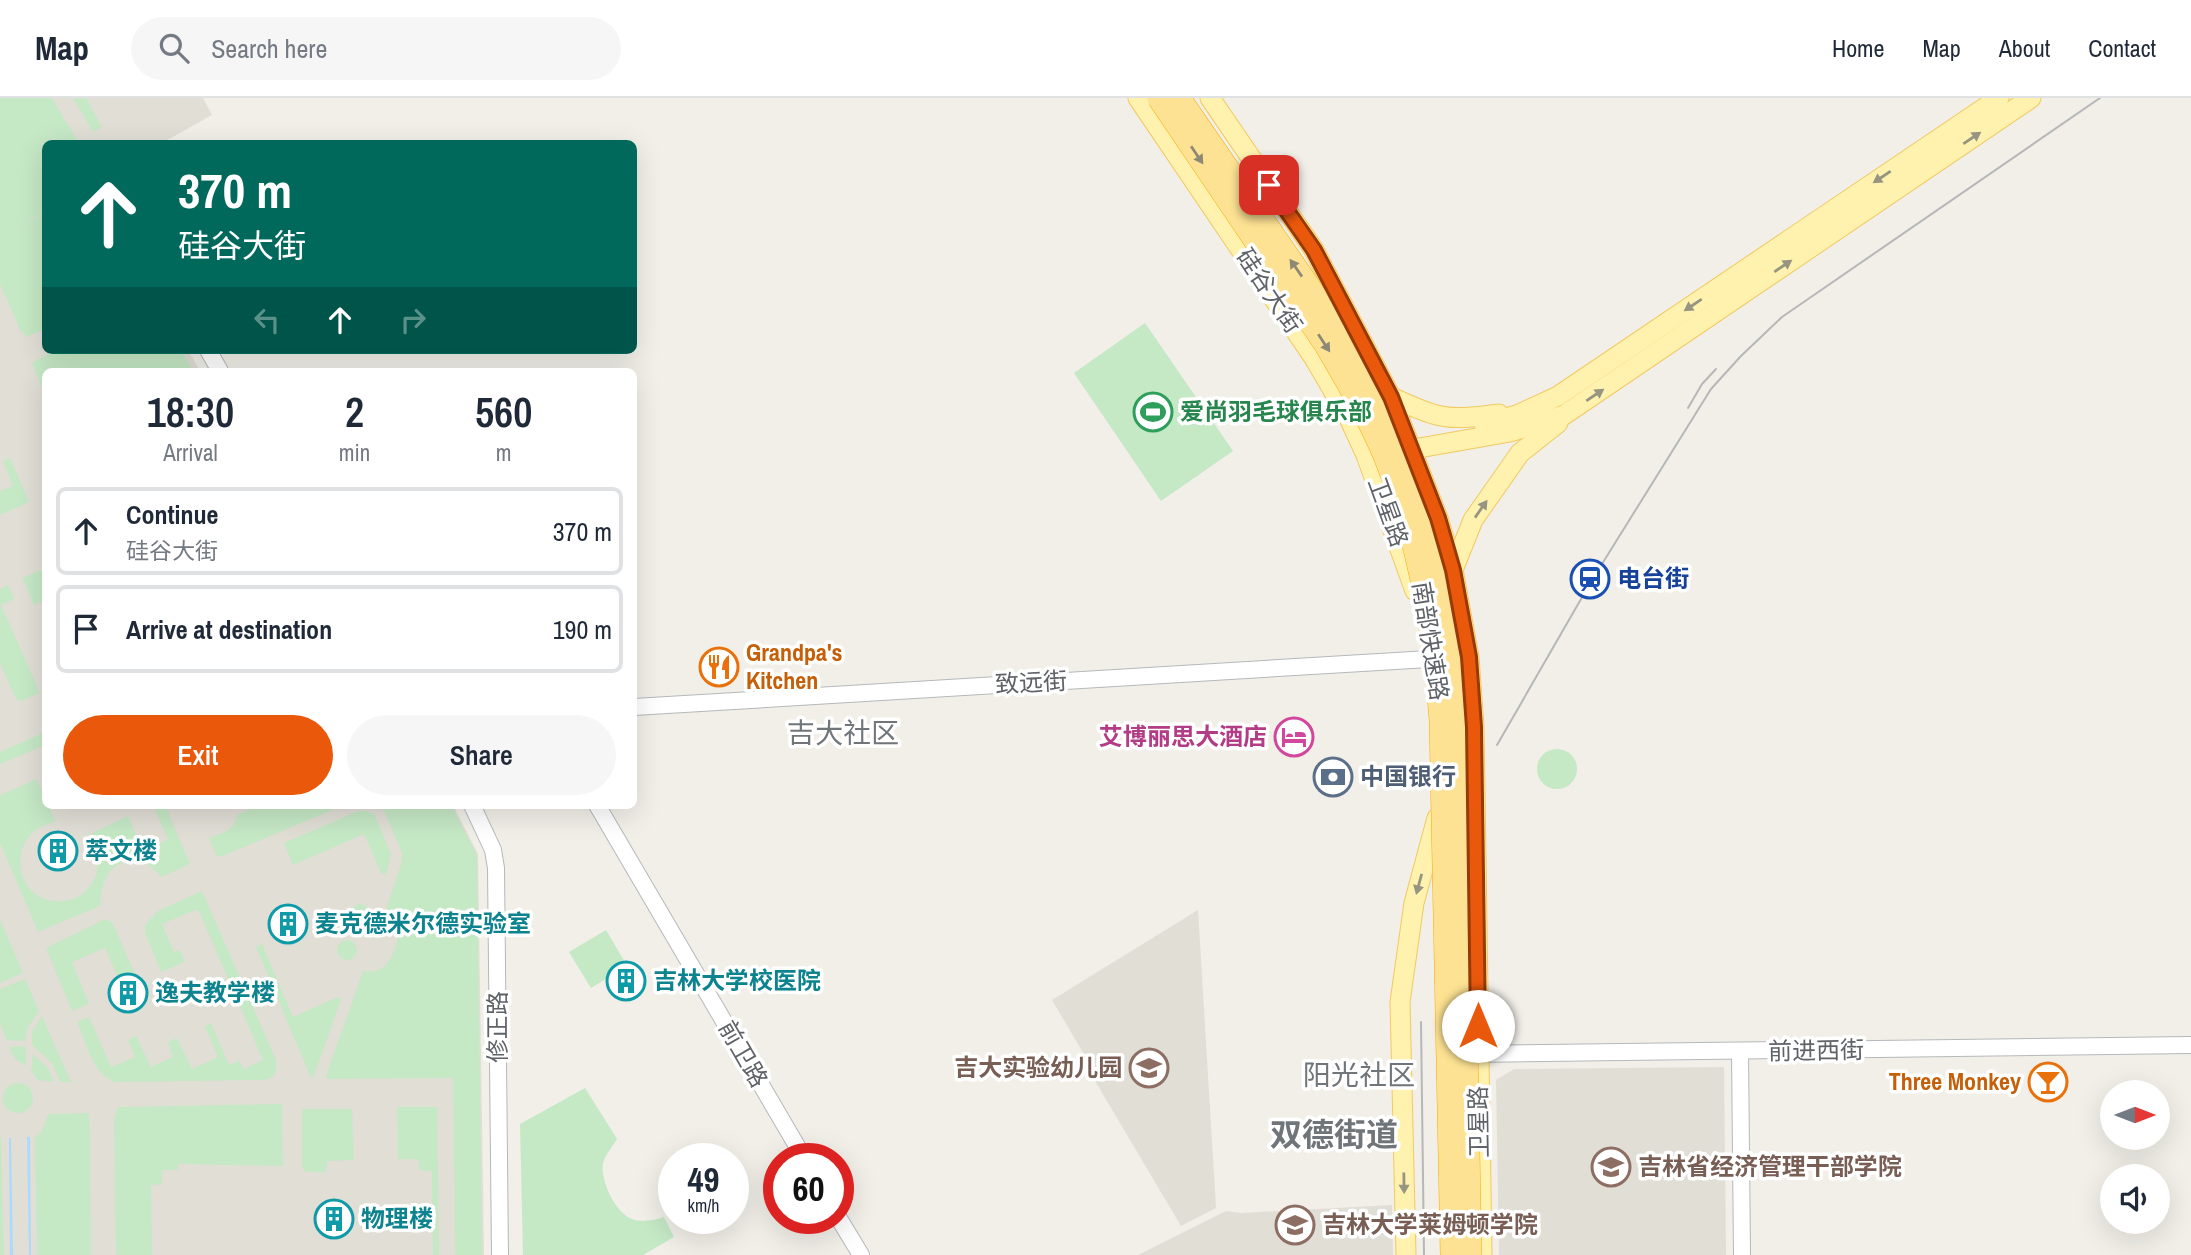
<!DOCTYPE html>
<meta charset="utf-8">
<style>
:root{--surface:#fff;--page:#f6f6f7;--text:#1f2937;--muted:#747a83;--line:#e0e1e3;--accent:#ea580c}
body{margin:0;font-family:"Archivo Narrow","Noto Sans SC",sans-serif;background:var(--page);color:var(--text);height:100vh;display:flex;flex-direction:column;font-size:26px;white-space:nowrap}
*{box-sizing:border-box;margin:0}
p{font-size:23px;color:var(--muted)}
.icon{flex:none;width:38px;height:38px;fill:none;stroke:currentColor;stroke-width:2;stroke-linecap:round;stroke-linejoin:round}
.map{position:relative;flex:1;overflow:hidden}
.details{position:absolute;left:42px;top:270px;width:595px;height:441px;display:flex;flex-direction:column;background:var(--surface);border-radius:10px;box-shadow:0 7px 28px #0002}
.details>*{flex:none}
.top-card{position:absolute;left:42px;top:42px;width:595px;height:214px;border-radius:10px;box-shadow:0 7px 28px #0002;background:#00695c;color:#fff;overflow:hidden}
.needle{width:46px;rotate:90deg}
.fabs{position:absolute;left:2100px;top:982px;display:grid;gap:14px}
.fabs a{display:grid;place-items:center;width:70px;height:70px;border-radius:50%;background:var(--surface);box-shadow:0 7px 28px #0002;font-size:35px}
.speed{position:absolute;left:658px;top:1045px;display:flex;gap:14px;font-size:35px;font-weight:700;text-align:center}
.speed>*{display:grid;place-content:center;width:91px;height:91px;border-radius:50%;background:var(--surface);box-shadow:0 7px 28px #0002;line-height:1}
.speed small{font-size:18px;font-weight:400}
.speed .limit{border:10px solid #d22;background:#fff;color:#111}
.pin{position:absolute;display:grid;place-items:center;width:60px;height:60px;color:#fff;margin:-30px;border-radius:14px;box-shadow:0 4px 10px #0006}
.me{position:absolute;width:77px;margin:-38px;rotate:0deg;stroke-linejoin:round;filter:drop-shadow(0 0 5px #0008)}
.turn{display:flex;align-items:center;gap:24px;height:147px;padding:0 21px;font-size:32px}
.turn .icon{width:91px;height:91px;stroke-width:2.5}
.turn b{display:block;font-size:49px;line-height:60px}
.lanes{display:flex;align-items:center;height:66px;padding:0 21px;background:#0003;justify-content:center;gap:35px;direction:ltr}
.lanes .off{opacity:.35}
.eta{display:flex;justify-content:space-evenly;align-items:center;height:119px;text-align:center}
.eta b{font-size:42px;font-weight:600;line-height:49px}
.cta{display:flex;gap:14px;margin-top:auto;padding:14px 21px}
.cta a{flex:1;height:80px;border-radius:42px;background:var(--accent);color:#fff;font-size:28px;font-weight:600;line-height:80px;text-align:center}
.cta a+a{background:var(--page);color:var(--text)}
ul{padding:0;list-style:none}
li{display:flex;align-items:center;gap:21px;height:88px;margin:0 14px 10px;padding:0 7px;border:4px solid var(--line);border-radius:10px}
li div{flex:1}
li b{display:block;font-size:26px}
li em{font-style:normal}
header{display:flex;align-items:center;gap:42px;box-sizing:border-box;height:98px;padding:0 35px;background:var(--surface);border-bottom:2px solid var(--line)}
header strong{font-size:33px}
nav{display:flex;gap:38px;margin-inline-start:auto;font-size:24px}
.search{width:490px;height:63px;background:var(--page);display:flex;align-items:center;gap:18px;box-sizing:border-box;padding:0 24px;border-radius:38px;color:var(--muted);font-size:26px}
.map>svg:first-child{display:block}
.education{fill:#e1ded6}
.green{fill:#c5e8c5}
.water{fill:#aadaff}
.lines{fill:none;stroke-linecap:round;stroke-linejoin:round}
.minor-casing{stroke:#b5b8bc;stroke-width:18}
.major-casing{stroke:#f2c960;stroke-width:21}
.minor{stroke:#fff;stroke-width:16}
.major{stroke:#fff2af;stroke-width:19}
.tram{stroke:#b6b7b8;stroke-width:2}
.highway-bridge-casing{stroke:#f9ab00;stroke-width:24;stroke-linecap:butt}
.highway-bridge{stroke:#fde293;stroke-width:23}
.oneway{fill:#979581}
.oneway2{fill:#8e8975}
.route-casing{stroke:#983908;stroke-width:18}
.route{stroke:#ea580c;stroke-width:12}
.labels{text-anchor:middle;stroke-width:7;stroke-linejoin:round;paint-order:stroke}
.street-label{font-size:24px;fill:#5f6368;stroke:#fff}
.leisure-label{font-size:24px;font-weight:bold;fill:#27864d;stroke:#fff;text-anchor:start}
.transit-label{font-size:24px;font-weight:bold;fill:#164399;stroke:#fff;text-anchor:start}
.food-label{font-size:24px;font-weight:bold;fill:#c56008;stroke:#fff;text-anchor:start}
.hotel-label{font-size:24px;font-weight:bold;fill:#b23c85;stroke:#fff;text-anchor:end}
.service-label{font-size:24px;font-weight:bold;fill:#4e5e75;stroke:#fff;text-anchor:start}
.culture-label{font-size:24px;font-weight:bold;fill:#0d838f;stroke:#fff;text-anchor:start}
.education-label{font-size:24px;font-weight:bold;fill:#785e54;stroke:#fff;text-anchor:start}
.quarter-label{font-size:28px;fill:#70757a;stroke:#fff}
.district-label{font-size:32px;font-weight:bold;fill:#70757a;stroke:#fff}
</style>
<header>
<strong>Map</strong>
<div class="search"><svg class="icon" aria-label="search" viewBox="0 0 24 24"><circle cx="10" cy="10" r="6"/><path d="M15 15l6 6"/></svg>Search here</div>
<nav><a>Home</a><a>Map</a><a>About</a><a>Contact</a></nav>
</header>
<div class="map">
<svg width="2191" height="1157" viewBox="0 0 2191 1157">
<rect width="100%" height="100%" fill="#f1efe8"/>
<g class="education">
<path d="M0,0H203L212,17L162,45L46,46V252H188L200,273H46V707H453L478,756L484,1157H0Z"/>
<path d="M1198,812L1216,1110L1181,1128L1088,971L1091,968L1052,902Z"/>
<path d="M1724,969L1726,1157H1499L1496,982L1514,971Z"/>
<path d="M1392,1107L1393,1157H1138L1226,1113L1241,1115Z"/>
</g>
<g class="green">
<path d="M0,0H52L79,45H56L43,17L55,45L46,46L45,115L13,130L45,116V231L26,239L23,233L21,234L0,186Z"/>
<path d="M73,0H86L102,29L93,34Z"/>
<path d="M1145,225L1233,353L1161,403L1074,275Z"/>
<path d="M56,252H181L193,273H46L45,298L32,265Z"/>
<path d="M10,360L29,404L0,417V393L13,388L3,363Z"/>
<path d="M45,470V502L34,507L23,480Z"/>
<path d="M8,487L14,501L1,507L40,595L21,603L16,601L0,565V491Z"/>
<path d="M45,634V647L0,666V654Z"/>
<circle cx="1557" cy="671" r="20"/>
<path d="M37,681L45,701L46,707H48L56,724C0,733 14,815 70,802C82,799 92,788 96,777C100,763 98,748 88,737L128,718L143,752L168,742L153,707H165L190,766L161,779C149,761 123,755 109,775C102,785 101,797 100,808L38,834L0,745V697Z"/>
<path d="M260,707H344L220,759L216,757L209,740C223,735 234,733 237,717Z"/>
<path d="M382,707H451L477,757L482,1157H455L453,980L328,981L326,978L363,873C367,873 371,874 375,873C397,868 407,821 386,811L402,764V755Z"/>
<path d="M358,713H367L375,717L391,757L386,777L381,775L364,736L293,767L284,745Z"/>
<path d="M202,793L276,962C276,975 276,980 263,982L116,984C93,978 86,944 77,924L89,919L111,969L135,959L128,942L136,938L151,969L173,959L168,944L177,940L192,971L218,959L205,928L211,925L229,967L240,963L243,971L263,962L198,811L162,826L174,854L180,852L185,864L161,874L145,835V827L158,813Z"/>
<circle cx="360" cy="815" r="9"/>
<path d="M0,821L23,875L0,885Z"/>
<path d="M103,822H108L113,826L138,883L122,889L105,850L72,864L89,906L72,913L46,850Z"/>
<path d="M606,832L626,866L620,868L622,871L591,890L569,854Z"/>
<circle cx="347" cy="852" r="10"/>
<path d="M262,846L293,919L338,899L341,901L314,978L311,980L256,849Z"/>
<path d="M25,881L39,913L28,929L25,943L7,942L0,926V891Z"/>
<path d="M42,918L71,984H60L52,965L32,947V934Z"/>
<path d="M20,948L26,949V968L15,961L9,949Z"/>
<path d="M33,956L48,970L54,984L38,982L31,973Z"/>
<circle cx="18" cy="1000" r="15"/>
<path d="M585,990L617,1041C613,1048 605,1057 603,1065C600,1082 615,1115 632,1121C642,1125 655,1122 664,1119L674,1139L643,1157H523L520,1026Z"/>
<path d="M282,1006L283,1068L178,1066V1072H162V1086L151,1087L152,1157H116L114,1020L118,1009Z"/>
<path d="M397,1009H437L439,1157H433L432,1073L419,1072L418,1061H398Z"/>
<path d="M302,1011H352L354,1062L327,1063L326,1074H306L302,1069Z"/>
<path d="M88,1015L90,1027L91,1157H37L35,1040L42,1033L48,1016Z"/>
<path d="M0,1039H1L4,1157H0Z"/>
</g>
<g class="water">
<path d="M27,1039H30L31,1157H29Z"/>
<path d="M9,1040H11L13,1157H10Z"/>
</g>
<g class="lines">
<defs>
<g id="minor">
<path d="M208,252L220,273"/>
<path d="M634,609L1429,561"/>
<path d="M472,707L493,752L496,770L500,1157"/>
<path d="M597,707L804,1060"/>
<path d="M1740,954L1742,1157"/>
<path d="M1468,956L2191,947"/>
<path d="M838,1119L861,1157"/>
</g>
<g id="major">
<path d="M1138,0L1314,260L1348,318L1366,357L1415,493"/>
<path d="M1210,0L1314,152L1391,299L1438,420L1453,472L1469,559L1474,629L1482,1157"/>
<path d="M1391,299C1405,305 1419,312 1433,316C1454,323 1478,318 1499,316"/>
<path d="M1484,326L1517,317L1558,298L1999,0"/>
<path d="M1402,353L1510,334L1564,317L2031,0"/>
<path d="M1453,472L1473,422L1520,355L1558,325"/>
<path d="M1406,1157L1400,904L1414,805L1437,720"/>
</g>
</defs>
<use href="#minor" class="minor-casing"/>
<use href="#major" class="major-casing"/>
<use href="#minor" class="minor"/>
<use href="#major" class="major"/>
<g class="tram">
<path d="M1688,310L1702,286L1716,271"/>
<path d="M1497,647L1592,482L1711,291L1741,258L1782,219L2100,0"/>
<path d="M1421,924L1424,1157"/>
</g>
<defs>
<g id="highway-bridge">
<path d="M1159,0L1326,247C1349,287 1374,328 1390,371C1421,452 1435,538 1441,623L1452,1157"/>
<path d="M1179,0L1342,237L1387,318L1406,366L1434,451L1447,511L1460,622L1470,1157"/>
</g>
</defs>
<use href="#highway-bridge" class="highway-bridge-casing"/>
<use href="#highway-bridge" class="highway-bridge"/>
</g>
<defs><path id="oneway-solid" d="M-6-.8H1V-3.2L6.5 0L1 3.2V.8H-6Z" transform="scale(1.75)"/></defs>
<g class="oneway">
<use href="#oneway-solid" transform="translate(1972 40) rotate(-34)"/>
<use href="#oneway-solid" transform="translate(1882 79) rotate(146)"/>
<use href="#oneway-solid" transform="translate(1783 168) rotate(-34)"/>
<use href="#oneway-solid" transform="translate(1693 207) rotate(146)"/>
<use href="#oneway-solid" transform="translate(1595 297) rotate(-34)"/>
<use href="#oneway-solid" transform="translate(1481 411) rotate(-55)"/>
<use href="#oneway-solid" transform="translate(1419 786) rotate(105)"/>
<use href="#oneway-solid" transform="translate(1404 1085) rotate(89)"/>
</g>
<g class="oneway2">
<use href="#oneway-solid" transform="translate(1197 57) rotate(56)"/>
<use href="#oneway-solid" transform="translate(1296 170) rotate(-125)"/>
<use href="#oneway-solid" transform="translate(1324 245) rotate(57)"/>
</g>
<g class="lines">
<defs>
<path id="route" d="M1269,87L1314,152L1391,299L1438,420L1453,472L1469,559L1474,629L1478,928"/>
</defs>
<use href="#route" class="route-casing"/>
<use href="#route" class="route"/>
</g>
<defs>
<symbol id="stadium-ring" viewBox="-11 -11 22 22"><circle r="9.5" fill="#fff" stroke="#2e9e5b" stroke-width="1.5"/><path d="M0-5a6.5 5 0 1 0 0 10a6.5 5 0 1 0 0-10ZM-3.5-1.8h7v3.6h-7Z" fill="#2e9e5b"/></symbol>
<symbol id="station-ring" viewBox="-11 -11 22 22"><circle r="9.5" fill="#fff" stroke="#1a4fb4" stroke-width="1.5"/><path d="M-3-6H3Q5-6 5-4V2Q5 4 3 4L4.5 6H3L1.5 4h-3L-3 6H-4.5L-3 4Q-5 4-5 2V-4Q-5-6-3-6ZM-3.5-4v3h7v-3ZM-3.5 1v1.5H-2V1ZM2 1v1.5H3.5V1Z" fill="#1a4fb4"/></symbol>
<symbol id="restaurant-ring" viewBox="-11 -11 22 22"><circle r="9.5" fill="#fff" stroke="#e8710a" stroke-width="1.5"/><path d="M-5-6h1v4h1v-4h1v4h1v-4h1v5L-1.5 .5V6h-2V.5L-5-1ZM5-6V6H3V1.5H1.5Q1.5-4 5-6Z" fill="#e8710a"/></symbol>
<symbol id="hotel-ring" viewBox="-11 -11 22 22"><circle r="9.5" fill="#fff" stroke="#d1479c" stroke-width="1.5"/><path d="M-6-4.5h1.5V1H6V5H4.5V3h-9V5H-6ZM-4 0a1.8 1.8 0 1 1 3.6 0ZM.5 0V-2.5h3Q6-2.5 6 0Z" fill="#d1479c"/></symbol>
<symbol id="bank-ring" viewBox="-11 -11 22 22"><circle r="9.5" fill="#fff" stroke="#5c6f8a" stroke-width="1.5"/><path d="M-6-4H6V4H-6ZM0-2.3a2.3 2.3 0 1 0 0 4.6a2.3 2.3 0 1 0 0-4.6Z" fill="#5c6f8a"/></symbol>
<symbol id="building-ring" viewBox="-11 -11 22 22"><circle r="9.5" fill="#fff" stroke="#0f9aa8" stroke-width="1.5"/><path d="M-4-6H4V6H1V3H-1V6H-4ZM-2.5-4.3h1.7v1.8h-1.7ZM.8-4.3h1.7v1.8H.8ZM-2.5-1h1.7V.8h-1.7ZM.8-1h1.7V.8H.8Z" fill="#0f9aa8"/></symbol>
<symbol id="school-ring" viewBox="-11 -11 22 22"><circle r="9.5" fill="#fff" stroke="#8d6e63" stroke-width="1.5"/><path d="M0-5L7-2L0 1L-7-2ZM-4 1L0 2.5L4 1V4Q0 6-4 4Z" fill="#8d6e63"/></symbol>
<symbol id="bar-ring" viewBox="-11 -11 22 22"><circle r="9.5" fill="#fff" stroke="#e8710a" stroke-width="1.5"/><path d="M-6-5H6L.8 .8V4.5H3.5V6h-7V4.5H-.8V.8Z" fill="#e8710a"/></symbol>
<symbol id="university-ring" viewBox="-11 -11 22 22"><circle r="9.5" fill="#fff" stroke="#8d6e63" stroke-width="1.5"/><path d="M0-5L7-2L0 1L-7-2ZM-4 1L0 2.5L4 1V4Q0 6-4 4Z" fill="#8d6e63"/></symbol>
</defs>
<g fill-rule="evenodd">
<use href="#stadium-ring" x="1131" y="292" width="44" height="44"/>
<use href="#station-ring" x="1568" y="459" width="44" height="44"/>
<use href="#restaurant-ring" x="697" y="547" width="44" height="44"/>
<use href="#hotel-ring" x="1272" y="617" width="44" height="44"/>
<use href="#bank-ring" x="1311" y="657" width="44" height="44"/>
<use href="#building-ring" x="36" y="731" width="44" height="44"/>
<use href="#building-ring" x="266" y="804" width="44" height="44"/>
<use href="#building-ring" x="604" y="861" width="44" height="44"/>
<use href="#building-ring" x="106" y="873" width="44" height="44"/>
<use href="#school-ring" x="1127" y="948" width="44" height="44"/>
<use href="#bar-ring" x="2026" y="962" width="44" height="44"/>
<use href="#university-ring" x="1589" y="1047" width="44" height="44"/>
<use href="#building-ring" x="312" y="1099" width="44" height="44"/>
<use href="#university-ring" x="1273" y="1105" width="44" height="44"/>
</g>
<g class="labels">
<g class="street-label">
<text transform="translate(1269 193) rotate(56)" y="8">硅谷大街</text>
<text transform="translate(1388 414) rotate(70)" y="8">卫星路</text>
<text transform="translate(1430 543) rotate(81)" y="8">南部快速路</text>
<text transform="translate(1031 585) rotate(-3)" y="8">致远街</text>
<text transform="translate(498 929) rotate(-90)" y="8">修正路</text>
<text transform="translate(1816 953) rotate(-1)" y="8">前进西街</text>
<text transform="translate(743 956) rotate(60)" y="8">前卫路</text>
<text transform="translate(1479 1024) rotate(-91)" y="8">卫星路</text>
</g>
<g class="leisure-label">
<text x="1180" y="322">爱尚羽毛球俱乐部</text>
</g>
<g class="transit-label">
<text x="1617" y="489">电台街</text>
</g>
<g class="food-label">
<text x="746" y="563">Grandpa's<tspan x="746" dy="28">Kitchen</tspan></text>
<text x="2021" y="992" text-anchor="end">Three Monkey</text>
</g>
<g class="hotel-label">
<text x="1267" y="647">艾博丽思大酒店</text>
</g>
<g class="service-label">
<text x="1360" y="687">中国银行</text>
</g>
<g class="culture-label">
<text x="85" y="761">萃文楼</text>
<text x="315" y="834">麦克德米尔德实验室</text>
<text x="653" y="891">吉林大学校医院</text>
<text x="155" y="903">逸夫教学楼</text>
<text x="361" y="1129">物理楼</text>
</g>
<g class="education-label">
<text x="1122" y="978" text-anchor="end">吉大实验幼儿园</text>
<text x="1638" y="1077">吉林省经济管理干部学院</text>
<text x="1322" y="1135">吉林大学莱姆顿学院</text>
</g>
<g class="quarter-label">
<text x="843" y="645">吉大社区</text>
<text x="1359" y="987">阳光社区</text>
</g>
<g class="district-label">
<text x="1334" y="1048">双德街道</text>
</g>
</g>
</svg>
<div class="fabs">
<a><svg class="needle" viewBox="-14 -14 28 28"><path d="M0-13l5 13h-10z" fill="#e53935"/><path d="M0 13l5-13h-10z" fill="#747a83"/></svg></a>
<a><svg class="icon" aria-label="sound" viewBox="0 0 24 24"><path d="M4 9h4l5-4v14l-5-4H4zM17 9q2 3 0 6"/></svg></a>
</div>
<div class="speed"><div>49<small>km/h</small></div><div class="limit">60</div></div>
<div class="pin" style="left:1269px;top:87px;background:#d93025"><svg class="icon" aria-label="arrive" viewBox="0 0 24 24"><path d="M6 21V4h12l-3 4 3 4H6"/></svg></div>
<svg class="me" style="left:1478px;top:928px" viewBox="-20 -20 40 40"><circle r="19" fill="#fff"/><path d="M0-13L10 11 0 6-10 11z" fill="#ea580c"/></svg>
<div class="top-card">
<div class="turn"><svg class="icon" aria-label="ahead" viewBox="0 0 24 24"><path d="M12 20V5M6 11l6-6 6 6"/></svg><div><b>370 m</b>硅谷大街</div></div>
<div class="lanes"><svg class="icon off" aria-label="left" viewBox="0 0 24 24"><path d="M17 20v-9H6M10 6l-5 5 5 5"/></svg><svg class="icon" aria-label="ahead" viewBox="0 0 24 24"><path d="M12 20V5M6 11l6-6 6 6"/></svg><svg class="icon off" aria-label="right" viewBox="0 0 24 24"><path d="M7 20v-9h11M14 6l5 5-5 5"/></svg></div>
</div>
<section class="details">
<div class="eta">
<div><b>18:30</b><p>Arrival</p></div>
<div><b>2</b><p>min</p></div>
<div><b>560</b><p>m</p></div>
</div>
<ul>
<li><svg class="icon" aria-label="ahead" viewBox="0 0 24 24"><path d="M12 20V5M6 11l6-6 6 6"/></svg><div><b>Continue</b><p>硅谷大街</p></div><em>370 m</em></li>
<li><svg class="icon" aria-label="arrive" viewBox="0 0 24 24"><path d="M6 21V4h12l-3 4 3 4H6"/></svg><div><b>Arrive at destination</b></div><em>190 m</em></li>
</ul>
<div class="cta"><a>Exit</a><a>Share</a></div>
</section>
</div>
